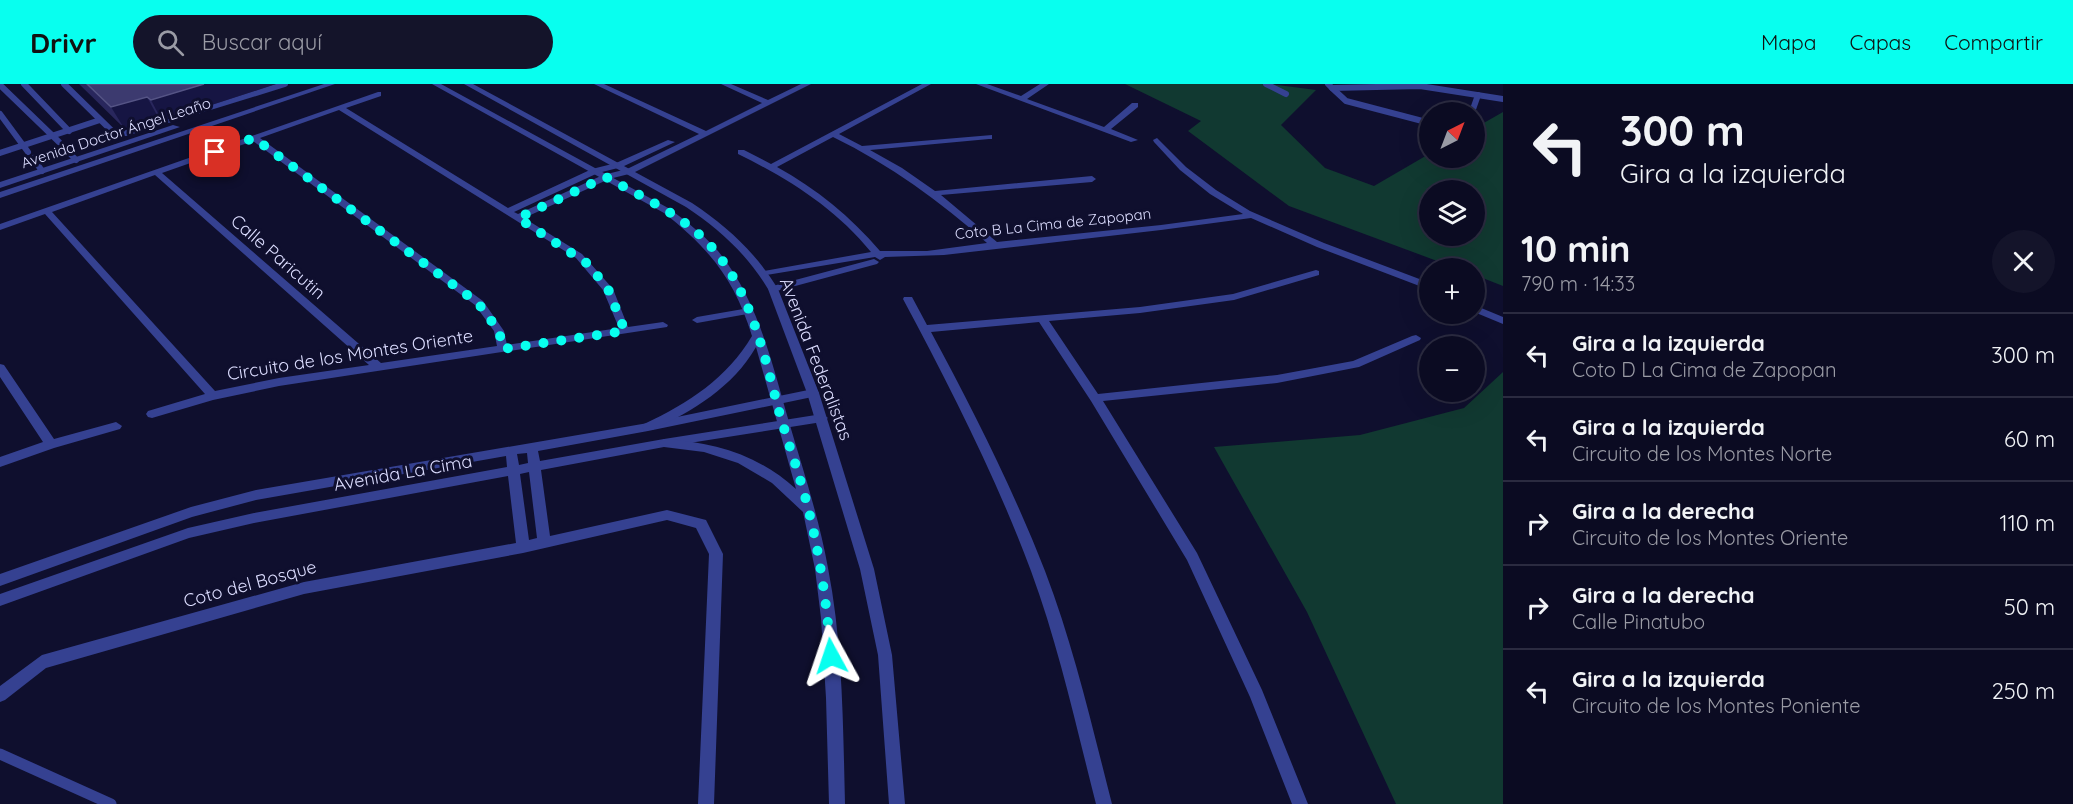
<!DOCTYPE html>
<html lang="es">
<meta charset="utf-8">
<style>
:root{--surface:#0b0b22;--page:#14142a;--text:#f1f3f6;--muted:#9a9ba5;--line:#2b2b40;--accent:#08ffef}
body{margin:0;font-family:Quicksand,sans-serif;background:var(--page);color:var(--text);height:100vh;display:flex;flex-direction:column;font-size:22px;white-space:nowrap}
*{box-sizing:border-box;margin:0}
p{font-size:20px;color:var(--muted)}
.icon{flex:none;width:33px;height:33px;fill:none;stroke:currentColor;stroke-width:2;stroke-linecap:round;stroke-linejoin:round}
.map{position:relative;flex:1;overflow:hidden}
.details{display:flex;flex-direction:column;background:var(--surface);width:570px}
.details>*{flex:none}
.hud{background:#0b0b22;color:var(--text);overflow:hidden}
.needle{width:39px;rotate:42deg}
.controls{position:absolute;left:1419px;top:18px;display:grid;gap:12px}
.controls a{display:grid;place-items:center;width:66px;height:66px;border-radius:50%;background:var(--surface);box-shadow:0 6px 24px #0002,0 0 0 2px var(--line);font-size:30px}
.pin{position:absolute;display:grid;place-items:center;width:51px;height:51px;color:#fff;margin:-26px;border-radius:12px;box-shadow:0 3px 9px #0006}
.me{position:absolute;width:66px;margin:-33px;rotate:355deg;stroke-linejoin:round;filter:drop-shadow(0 0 4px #0008)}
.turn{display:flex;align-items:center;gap:21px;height:126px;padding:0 18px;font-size:27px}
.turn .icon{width:78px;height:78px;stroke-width:2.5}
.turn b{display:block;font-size:42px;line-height:51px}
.round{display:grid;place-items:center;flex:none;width:63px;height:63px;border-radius:32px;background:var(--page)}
.summary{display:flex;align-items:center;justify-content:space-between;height:102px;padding:0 18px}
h1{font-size:36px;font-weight:800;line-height:45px}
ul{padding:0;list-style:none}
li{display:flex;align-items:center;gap:18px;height:84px;padding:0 18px;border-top:2px solid var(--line)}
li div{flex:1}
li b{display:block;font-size:22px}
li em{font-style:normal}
header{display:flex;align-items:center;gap:36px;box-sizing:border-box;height:84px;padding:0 30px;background:var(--accent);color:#111}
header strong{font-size:28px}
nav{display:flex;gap:33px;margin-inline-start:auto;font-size:21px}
.search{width:420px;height:54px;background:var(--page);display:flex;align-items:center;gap:15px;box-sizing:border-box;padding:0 21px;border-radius:33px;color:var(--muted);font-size:22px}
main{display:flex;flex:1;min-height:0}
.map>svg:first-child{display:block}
.green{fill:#113931;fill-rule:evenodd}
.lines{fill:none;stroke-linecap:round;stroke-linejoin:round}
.service-far1{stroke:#354191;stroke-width:6}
.service{stroke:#354191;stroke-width:11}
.minor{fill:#354191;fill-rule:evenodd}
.tertiary{fill:#354191;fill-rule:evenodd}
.wall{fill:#29275d}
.shaded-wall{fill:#161543}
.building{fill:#3c3a6f;stroke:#555485;stroke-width:1.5}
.route{stroke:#08ffef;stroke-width:10;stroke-dasharray:0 18}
.labels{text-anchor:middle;stroke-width:6;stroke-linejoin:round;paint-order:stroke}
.far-street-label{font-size:15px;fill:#dcddff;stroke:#0f0f2e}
.street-label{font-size:18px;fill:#dcddff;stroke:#0f0f2e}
</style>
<header>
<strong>Drivr</strong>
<div class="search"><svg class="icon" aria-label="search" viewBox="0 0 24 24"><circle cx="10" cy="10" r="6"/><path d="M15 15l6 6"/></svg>Buscar aquí</div>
<nav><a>Mapa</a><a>Capas</a><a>Compartir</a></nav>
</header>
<main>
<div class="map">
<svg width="1503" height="720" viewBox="0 0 1503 720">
<rect width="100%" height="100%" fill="#0f0f2e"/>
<g class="green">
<path d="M1125,0H1270L1316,6L1281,41L1325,84L1374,102L1429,70L1430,74H1474L1475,44L1503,28V202L1475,191L1474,184H1456L1289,122L1188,47L1201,37ZM1430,106H1474V152H1430Z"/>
<path d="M1503,288V720H1396L1307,528L1214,363L1360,351L1464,324Z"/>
</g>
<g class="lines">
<g class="service-far1">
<path d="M24,0L69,47"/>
<path d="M64,0L114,49H126L285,0"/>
<path d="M1266,0L1286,10"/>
<path d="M1328,0L1332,4L1420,2L1503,15"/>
<path d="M0,1L59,58"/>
<path d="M1332,4L1346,17L1430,39"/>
<path d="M1472,28L1478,11"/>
<path d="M0,30L28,68"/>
<path d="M64,63L76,76"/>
<path d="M0,69L100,36"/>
<path d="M33,74L42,87"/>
</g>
<path class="service" d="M0,670L111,720"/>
<g class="minor">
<path d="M594,0H604L706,47L762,19L721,0H731L768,16L801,0H811L633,89L609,95L524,134L582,170L613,205L628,243L663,238L668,241L667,243L279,302L213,316L152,334L148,333L146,330L148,327L205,310L45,130L0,146V140L378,8H381V12L346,24L508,124L592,85L616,79L668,56L675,58L622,83L598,89L514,128L518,130L603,91L627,85L699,50ZM339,26L576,174L603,206L619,244L507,261L504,247L483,217L260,54ZM253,57L475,221L494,247L497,262L381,279L162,89ZM155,91L369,281L279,294L215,307L52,128Z"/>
<path d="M922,0H931L839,50L862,62L992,51V55H989L870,66L902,84L935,107L1092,92L1096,95L1092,98L941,111L997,158L1161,141L1243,130L1210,110L1180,86L1154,58L1153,56L1157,54L1186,83L1216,106L1250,127L1324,159L1430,199V206L1317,163L1251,134L1161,146L944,171L885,173L880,176L875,173L761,192V188L764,187L871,168C835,124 789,95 738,70V66H744L771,80ZM833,53C890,81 940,117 987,159L927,167H880C851,133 817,105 777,83Z"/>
<path d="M976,0H987L1021,12L1040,0H1049L1027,15L1104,43L1132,19H1138V23L1111,45L1138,56L1131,58Z"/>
<path d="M874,175L879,178L877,180L773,208L768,205L769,203Z"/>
<path d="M1316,186L1319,187V191L1234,216L1140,229L1049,237L1098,310L1277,291L1353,277L1412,252L1416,251L1421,254L1420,256L1359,283L1277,299L1103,317L1197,469L1262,606L1308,720H1292L1250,613L1187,476L1091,317L1039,238L931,248C973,326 1013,405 1045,487C1074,563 1092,642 1112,720H1096C1076,642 1059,563 1031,487C996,393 950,303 903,215L904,213H912L927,241L1140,223L1233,210Z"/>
<path d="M1474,221L1503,233V240L1474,228Z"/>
<path d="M749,224L753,225V229L697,239L692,236L697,233Z"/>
<path d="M0,280L4,281L54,355L116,338L122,342L120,345L54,364L0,383V373L43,358L0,293Z"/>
<path d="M813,305L817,306L819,309L817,312L648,347L538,367L540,377L664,355L822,330L828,334L822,338L664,363L541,386L550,452L667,426L706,436L723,470L714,720H698L709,470L696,444L667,436L523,469L304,510L46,584L5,616L0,618V602L42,571L304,498L516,459L508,392L254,439L189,454L0,522V510L188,444L254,429L507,383L506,372L256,416L192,433L0,502V490L191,423L256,406L648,339ZM527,369L528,379L519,381L517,370ZM529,388L537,454L529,456L520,390Z"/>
</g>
<g class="tertiary">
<path d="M324,0H335L0,114V108Z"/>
<path d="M432,0H441L670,125C687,138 704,151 718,167C758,216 772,279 789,338C803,386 819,434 828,484C843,561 843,641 845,720H829L826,614L821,534L815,485L803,428L772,399L738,379L704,368L664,363L658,359L664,355C714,358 759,371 796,405L756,263C733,303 693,327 652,346H644L642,343L644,340C689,319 727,294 752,252C735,196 709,164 664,129Z"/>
<path d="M464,0H473L692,119C728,143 755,168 778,205L819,309L874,485L892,571L905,720H889L878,571L860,485L807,309L768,205C747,170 719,145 686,123Z"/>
<path d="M173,41L180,43L0,104V98Z"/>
</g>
</g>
<path class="wall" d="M79,0H276L162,37L158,33L124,44Z"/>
<g class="shaded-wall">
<path d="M204,0H276L162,37L151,16Z"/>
<path d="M147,13L158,33L124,44L111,23Z"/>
</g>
<path class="building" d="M87,0H204L151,16L147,13L111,23Z"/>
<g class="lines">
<path class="route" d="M215,68L254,54L478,219L499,247L503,265L625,247L608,205L588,180L518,134L606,93C644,114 687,133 715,167C753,213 765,275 780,331C790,365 802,398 810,432C821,478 827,524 831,572"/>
</g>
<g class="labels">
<g class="far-street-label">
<text transform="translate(116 49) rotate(-18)" y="5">Avenida Doctor Ángel Leaño</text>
<text transform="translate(1053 140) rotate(-6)" y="5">Coto B La Cima de Zapopan</text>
</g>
<g class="street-label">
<text transform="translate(278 173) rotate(41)" y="6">Calle Paricutin</text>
<text transform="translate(350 271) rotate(-9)" y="6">Circuito de los Montes Oriente</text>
<text transform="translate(816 275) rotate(69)" y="6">Avenida Federalistas</text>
<text transform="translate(403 389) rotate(-10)" y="6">Avenida La Cima</text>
<text transform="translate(250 500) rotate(-15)" y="6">Coto del Bosque</text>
</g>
</g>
</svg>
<div class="controls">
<a><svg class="needle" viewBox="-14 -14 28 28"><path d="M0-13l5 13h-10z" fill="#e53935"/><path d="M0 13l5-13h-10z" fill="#9a9ba5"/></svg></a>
<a><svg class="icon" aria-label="layers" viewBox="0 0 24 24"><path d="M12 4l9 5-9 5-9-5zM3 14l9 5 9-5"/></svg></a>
<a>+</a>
<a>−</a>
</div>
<div class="pin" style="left:215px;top:68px;background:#d93025"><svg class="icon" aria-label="arrive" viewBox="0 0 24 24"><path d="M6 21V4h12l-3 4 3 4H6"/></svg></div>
<svg class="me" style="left:831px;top:572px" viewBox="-20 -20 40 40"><path d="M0-17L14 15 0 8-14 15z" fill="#08ffef" stroke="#fff" stroke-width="4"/></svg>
</div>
<section class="details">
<div class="hud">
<div class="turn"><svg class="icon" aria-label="left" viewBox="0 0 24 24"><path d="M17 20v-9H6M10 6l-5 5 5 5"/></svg><div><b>300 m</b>Gira a la izquierda</div></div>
</div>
<div class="summary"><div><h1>10 min</h1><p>790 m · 14:33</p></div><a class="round"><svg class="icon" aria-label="close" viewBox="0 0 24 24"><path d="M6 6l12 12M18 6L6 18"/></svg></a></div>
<ul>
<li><svg class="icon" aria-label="left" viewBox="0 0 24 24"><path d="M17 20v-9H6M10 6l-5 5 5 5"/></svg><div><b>Gira a la izquierda</b><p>Coto D La Cima de Zapopan</p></div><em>300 m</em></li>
<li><svg class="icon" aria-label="left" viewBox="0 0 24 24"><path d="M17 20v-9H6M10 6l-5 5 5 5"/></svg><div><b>Gira a la izquierda</b><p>Circuito de los Montes Norte</p></div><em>60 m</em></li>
<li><svg class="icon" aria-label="right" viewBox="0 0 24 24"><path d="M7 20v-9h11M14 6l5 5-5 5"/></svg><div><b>Gira a la derecha</b><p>Circuito de los Montes Oriente</p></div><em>110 m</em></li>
<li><svg class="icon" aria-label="right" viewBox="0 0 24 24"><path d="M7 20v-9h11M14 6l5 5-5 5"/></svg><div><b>Gira a la derecha</b><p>Calle Pinatubo</p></div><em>50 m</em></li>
<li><svg class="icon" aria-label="left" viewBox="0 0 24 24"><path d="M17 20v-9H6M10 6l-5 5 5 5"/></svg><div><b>Gira a la izquierda</b><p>Circuito de los Montes Poniente</p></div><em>250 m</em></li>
</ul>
</section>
</main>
